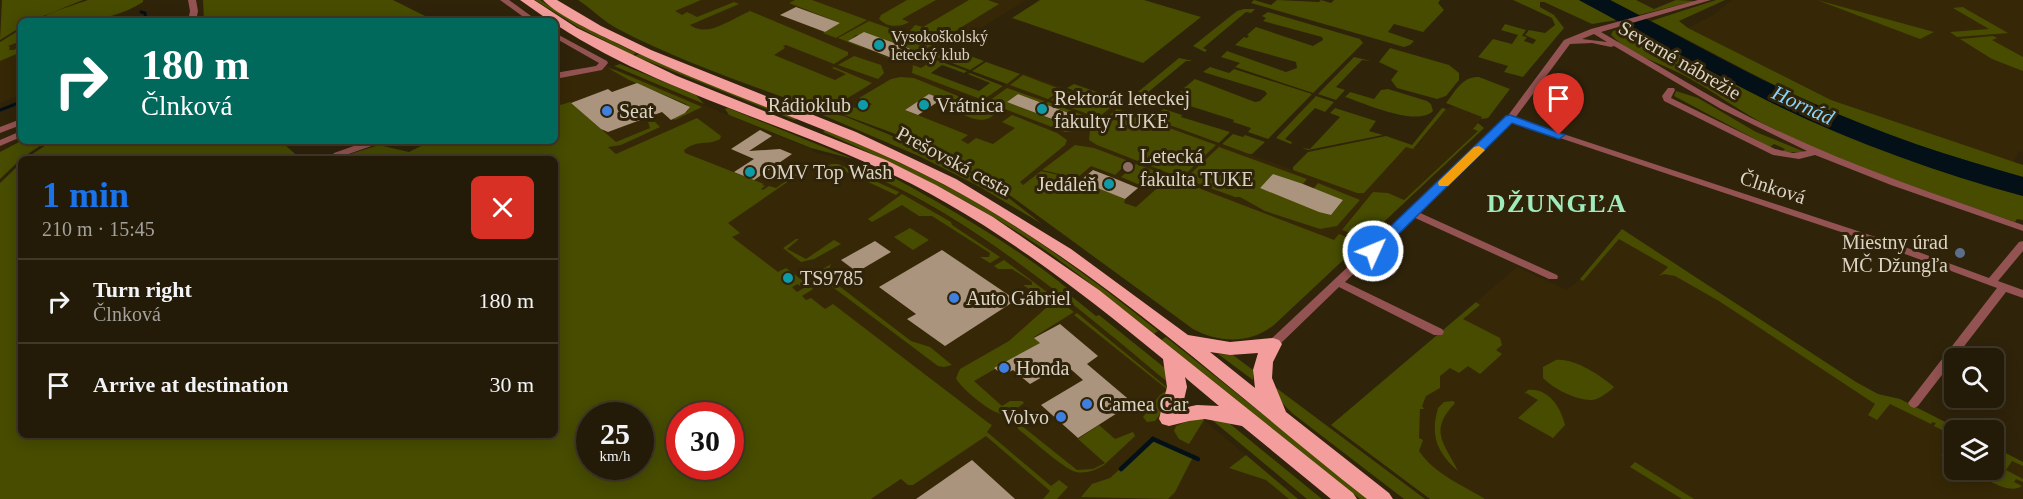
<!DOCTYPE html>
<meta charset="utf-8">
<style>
:root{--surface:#231a08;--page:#2f2716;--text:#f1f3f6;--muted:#a3a19c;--line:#403829;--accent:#1a73e8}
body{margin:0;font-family:Georgia,serif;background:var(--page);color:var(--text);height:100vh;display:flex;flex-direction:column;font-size:22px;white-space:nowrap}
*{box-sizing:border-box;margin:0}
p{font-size:20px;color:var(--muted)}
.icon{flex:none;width:33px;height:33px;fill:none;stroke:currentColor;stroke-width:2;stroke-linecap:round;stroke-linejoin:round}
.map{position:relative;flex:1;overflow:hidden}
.drawer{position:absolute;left:18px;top:156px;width:540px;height:282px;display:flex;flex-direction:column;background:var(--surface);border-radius:9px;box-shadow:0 3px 15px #0003,0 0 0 2px var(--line)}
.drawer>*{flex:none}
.banner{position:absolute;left:18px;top:18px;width:540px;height:126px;border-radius:9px;box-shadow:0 3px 15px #0003,0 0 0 2px var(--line);background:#00695c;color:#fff;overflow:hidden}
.buttons{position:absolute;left:1944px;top:348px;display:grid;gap:12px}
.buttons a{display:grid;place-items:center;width:60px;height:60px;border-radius:9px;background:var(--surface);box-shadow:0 3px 15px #0003,0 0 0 2px var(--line);font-size:30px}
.speed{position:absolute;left:576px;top:402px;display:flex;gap:12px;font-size:30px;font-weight:700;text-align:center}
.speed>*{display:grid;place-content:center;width:78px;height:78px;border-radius:50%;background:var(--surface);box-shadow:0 3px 15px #0003,0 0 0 2px var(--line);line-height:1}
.speed small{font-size:15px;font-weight:400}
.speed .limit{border:9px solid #d22;background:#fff;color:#111}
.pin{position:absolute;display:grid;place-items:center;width:51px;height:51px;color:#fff;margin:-62px -26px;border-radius:50% 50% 50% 0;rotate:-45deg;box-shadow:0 0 6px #0007}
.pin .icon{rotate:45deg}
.me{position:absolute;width:66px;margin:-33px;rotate:46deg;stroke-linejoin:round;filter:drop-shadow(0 0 4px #0008)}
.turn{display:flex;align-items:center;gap:21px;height:126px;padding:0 24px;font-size:27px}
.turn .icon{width:78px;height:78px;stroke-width:2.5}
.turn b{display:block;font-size:42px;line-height:51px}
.round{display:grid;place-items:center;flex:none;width:63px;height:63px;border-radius:9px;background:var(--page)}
.overview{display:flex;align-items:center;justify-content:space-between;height:102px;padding:0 24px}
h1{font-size:36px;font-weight:700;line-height:45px;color:var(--accent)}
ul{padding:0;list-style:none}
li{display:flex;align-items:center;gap:18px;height:84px;padding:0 24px;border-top:2px solid var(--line)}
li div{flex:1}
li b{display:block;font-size:22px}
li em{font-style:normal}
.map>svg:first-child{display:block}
.built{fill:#362806}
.green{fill:#474c00;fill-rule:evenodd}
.water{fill:#031018}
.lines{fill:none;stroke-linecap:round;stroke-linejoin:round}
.stream-far1{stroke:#031018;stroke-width:3}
.stream{stroke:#031018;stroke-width:4.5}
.building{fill:#ab947d}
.minor{fill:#935352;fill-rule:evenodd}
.trunk{fill:#f39e9c;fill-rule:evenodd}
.route{fill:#1a73e8;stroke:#114b97;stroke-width:1.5}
.slow{fill:#f59e0b}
.culture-dot{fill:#0f9aa8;stroke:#2f230a;stroke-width:2}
.shop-dot{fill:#3f7fe0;stroke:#2f230a;stroke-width:2}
.education-dot{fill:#8d6e63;stroke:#2f230a;stroke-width:2}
.service-dot{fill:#5c6f8a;stroke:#2f230a;stroke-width:2}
.labels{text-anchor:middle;stroke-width:6;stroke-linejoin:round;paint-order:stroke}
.far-poi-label{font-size:16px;fill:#dbd4c5;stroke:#2f230a;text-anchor:start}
.street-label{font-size:20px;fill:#dbd4c5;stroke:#2f230a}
.poi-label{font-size:20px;fill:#dbd4c5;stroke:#2f230a;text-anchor:start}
.water-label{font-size:21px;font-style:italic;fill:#88d4fe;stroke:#2f230a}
.district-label{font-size:26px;font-weight:bold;letter-spacing:1.5px;fill:#9febbc;stroke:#2f230a}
</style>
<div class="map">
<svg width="2023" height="499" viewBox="0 0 2023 499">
<rect width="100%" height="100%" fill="#2f230a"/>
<g class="built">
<path d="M686,0H1026L957,43L952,52L919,71L986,98L1022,73L1357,193L1403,144L1415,148L1446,109L1455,105L1488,118L1481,119L1478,123L1482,127L1478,131L1258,336L1241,340L1223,339L1203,334L1180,320L1071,220L848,107L705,67L635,37Z"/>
<path d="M1732,0H2023V152L2019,151L2013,163L1831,100L1688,28L1713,15Z"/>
<path d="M21,32V95L0,103V44Z"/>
<path d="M604,64L811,149L814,152L831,156L889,183L946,215L1008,255L1073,304L1171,385L1168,405L1199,416L1298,499H871L989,423L891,348L807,303L616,154L555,101V76Z"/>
<path d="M1622,229L1856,382L1878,394L1900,399L1961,430H1954V470H1994V447L2023,462V499H1451L1338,421L1517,267L1567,290L1580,279Z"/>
</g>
<g class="green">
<path d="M2,0H83C66,6 37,21 21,21V27L0,40Z"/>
<path d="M88,0H143V2C119,17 91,23 63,19C57,18 43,21 35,21L53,12Z"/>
<path d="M203,0H393L435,21H204Z"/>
<path d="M535,0H540L580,25L636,53L633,55L578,27Z"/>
<path d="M578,0H701L675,11L682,15L687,12L697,17L734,2L739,4L690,25C706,37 725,23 750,11L848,52V55L834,64L786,45L783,46L785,48L774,55L835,80L846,74L832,68L834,67L872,83C854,94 832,111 810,107C745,83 679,61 618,29C604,22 592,9 578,0Z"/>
<path d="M795,0H812L867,20L836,38L823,33L840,23L789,3Z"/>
<path d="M907,0H936L902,19L909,22C899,28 887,27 879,19L881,15Z"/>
<path d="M969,0H988L999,4L939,41L909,32L915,25L923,27Z"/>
<path d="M1040,0H1144L1201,17L1143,63L1012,18Z"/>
<path d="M1254,0L1271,5L1277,0L1319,2L1321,0L1331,3L1334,0H1440L1438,3L1444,10L1423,32L1394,24L1388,32L1414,41L1410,45L1404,47L1251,3Z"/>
<path d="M1513,0H1579L1617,20L1592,24L1544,2H1540V7L1554,15L1564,28L1523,77L1504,72L1508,66L1478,57L1493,39L1512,44L1518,35L1501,30L1505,24L1526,30L1522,36L1527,37L1524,41L1533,44L1536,40L1525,35L1529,30L1545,33L1555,25L1552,18Z"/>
<path d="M1610,0H1636L1654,9L1676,0L1695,1L1639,15Z"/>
<path d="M1716,0H1725L1679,21L1688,28L1831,100L2023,165V177C1951,157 1879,134 1811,103C1757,78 1705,48 1651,21Z"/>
<path d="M1817,0L1934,32L1920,39Z"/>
<path d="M1963,7L1966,9L2008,33L1957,37L1950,32L1989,29L1953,8Z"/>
<path d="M1244,9H1255L1251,13L1246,12L1203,48L1207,50L1205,52L1193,46L1237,11Z"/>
<path d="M1268,12L1360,39L1363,43L1313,93L1235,67L1240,63L1221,57L1227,51L1286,72L1297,68L1296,62L1235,45L1244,37L1247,38L1249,36L1247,35L1256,27L1313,46L1323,40L1322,37L1263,21L1266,18L1262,16Z"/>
<path d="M869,21L929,42L932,45C907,61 907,65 877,54L897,60L912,50L856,35L849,41L868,50L838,38Z"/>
<path d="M1629,27C1676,52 1722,79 1771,102C1852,140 1936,172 2023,196V220L2017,219L2015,222C1933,193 1849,167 1772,128C1742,113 1716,93 1687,77C1663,64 1631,55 1611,35L1613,31Z"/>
<path d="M21,29V41L8,46L10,47L9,50H14L21,45V52L0,61V42Z"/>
<path d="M1993,36L1997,38L1992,40L2023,57V71L1992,59L1960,39Z"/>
<path d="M943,46L984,61L970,70L931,55Z"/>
<path d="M1390,48L1449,65L1459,73V80L1446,96L1437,99L1397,88L1391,80L1398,71L1379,62Z"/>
<path d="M639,54L798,119L794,120L635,56Z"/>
<path d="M854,56L881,65L884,73L878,79L838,65Z"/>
<path d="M928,57L967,71L964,73L942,65L931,73L979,91L990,83L968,74L970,73L1003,86L983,100L912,73L913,65L921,68L931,62L923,58Z"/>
<path d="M1354,57L1371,61L1362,60L1336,87L1345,90L1336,100L1318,94Z"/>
<path d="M1179,58L1193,61H1186L1135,103L1140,106L1137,108L1128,104L1127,101Z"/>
<path d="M986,62L1020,74L1007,84L972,71Z"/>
<path d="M620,64L696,95L704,104L614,66Z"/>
<path d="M1210,67L1229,73L1234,69L1312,94L1268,139L1248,132L1251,128L1233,122L1234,120L1171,100L1181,91L1184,92L1186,89L1184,88L1195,79L1255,102L1260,101L1267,94L1265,91L1203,72Z"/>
<path d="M608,68L615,70L702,107L675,120L673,119L687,112L689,107L686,104L629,80Z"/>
<path d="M1023,75L1060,89L1061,90L1048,99L1010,85Z"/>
<path d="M900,77L914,78L958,96L960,98L955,104L929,94L905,110L968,135L961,140L968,144L976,138L993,144L1015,128L1002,122L1012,115L1057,133L1067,140L1065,145L1020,182L1023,185L1041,171L1076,179L1125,199L1124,203L1136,207L1163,183L1175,179L1334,240L1339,234L1347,237L1350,233L1342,230L1373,192L1388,193L1404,200L1478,131L1473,129L1478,123L1484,128L1274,325C1250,344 1219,343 1193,329L989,180L893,133L841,114L834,107L840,104L864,110L872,104L859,98L891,79Z"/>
<path d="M1479,77L1510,89L1488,118L1481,119L1482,117L1446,103C1455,92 1462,76 1479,77Z"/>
<path d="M1074,84L1114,98L1118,101L1114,106L1067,88Z"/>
<path d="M1007,88L1044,101L1042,103L1018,94L1007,102L1059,122L1070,114L1046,104L1048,102L1096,120L1082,130L1065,132L989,103V101Z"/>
<path d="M1388,89L1427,101L1431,104L1433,111C1417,127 1366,104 1345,97L1350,92L1374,99L1381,90Z"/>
<path d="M1063,91H1066L1111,107L1098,118L1051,100Z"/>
<path d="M1676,91L1698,98L1756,132L1805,152H1781L1785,149L1774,144L1770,147L1674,96Z"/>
<path d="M1316,96L1334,102L1325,112L1315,108L1285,139L1292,142L1291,144L1276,138Z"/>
<path d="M555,101L561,105L570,102L616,142L650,128L648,122H655L660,127L621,145L608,147L616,154L697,118L721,136L720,139C707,146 698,139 684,150L685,153L764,184L762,185L765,186L761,189L763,190L769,186L776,188L813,162L815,163L728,223L740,233L732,237L778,272L786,268L807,284L801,287L798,284L792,287L797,292L809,285L813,289L802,296L806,300L811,298L825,309L833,304L990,424L992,425L987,432L1051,486L1059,480L1068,487L1057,499H1043L1050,491L986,436L913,485H908L901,479L871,499H0V183L21,163V435H555V159H334L379,145L409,152L431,141H555ZM590,416H640V466H590ZM680,416H730V466H680Z"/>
<path d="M971,101L997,111C987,126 970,119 957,111Z"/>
<path d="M728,108L853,159L811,148L729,115L725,109Z"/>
<path d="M1335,108L1376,121L1369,131L1383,135L1308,150L1302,148L1310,149L1340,117L1330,113Z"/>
<path d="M1442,108L1446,109L1413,149L1406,147L1364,193H1357L1293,170V167L1308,152L1386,136L1412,145Z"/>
<path d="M1117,109L1216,145L1181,178L1097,145L1089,140L1090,131Z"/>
<path d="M1164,109L1182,115L1181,117L1230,132L1219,143L1150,118Z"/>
<path d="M811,110L844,116L890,135L987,181L1042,224L978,186L921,157Z"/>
<path d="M825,130C882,154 939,179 992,212C1051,248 1105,289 1158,331L1154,334C1113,302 1073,268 1030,240C964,197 895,163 823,132Z"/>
<path d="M1233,134L1243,137L1245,135L1265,142L1252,154H1249L1222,144Z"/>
<path d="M21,141H47L22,158L0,179V152Z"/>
<path d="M52,141H293L285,145L301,159H25Z"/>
<path d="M1075,145L1094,148L1126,160L1127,163L1115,175L1091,166L1077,178L1042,170Z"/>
<path d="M1219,147L1307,179L1302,185L1273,174L1260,188L1331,215L1343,200L1313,189L1318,183L1360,200L1337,226L1320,229L1265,211L1240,197H1235L1185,179Z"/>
<path d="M845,163C876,165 907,185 934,200C982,228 1030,257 1073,293L1070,295L1096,316L1099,315L1165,368L1171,385C1099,325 1027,264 947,215C915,195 880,179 845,163Z"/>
<path d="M831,164H838L899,192L896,195L838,168L831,172L824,168Z"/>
<path d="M1136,164L1158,172V177L1153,184L1142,186L1121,177Z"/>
<path d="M902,194L951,222L952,225L1000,257L990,263L980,257H989L990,253L932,216H919L902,205L872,222L868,219Z"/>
<path d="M910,228L929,240L913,250L894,237Z"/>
<path d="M1622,229L1856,382L1878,394L1900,399L1961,430H1954V462L1941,455L1954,436L1934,426L1936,423L1932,422L1931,424L1890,404L1877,420L1868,415L1875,404L1719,301L1675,276L1664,274L1659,276L1668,267L1619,239L1583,281L1580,279Z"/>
<path d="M796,239H799L787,249L806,259L834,240L841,244L814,259L801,262L783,248Z"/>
<path d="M1004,260L1074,312L1034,337L1040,343L974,381L1002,406L1010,401H1022L1024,403C1017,408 1011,413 1003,414C993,415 959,387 956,378L960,369L1009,341L1046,308L1044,299L1023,285H1032V282L1012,269H998L994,266Z"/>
<path d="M831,264L826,276L911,341L930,347L952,365L944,367L938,366L822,279L820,276V271Z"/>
<path d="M1476,302L1480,305L1463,319L1500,338L1502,345L1496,350L1502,354L1480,374L1468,366L1459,373L1450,368L1440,376V388L1426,396L1422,406L1424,409H1420L1419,438L1423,440L1419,451C1433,473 1464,486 1485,499H1430L1331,425Z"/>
<path d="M1077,313L1169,389L1163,410L1155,421L1147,422L1143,417L1160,395L1168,390L1074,315Z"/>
<path d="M1166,337L1369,499H1360L1161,340Z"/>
<path d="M1218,354L1233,355L1253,370V380Z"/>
<path d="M1556,360C1574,358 1600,375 1614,387C1609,392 1597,401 1590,400C1574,399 1554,389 1543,378V367Z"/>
<path d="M1271,384L1425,499H1404L1292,413L1281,402Z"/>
<path d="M1528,390C1549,388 1561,408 1565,425L1553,438L1518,418L1538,400L1526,393L1524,394Z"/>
<path d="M1453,401L1455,403C1429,431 1443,441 1458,471C1437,453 1430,435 1438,408L1444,402Z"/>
<path d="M1206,415L1229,423L1322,499H1307Z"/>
<path d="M1199,416L1204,420L1189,444L1179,439L1174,431L1176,426Z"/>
<path d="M1017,422L1077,470L1093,469L1105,463L1078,439L1099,425L1115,439L1133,432L1135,436L1104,465C1096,470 1086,474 1076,472C1064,469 1030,438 1018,429Z"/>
<path d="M1152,440L1193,457L1175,492L1168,499L1081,497L1092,484L1110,478Z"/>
<path d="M1994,447L2023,462V466L2012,461L2006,470L2023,479V482L2016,479L2014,482L2022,486C2008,496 1983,476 1969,470H1994Z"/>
<path d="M1246,455L1298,499H1289L1266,480L1229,468Z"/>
<path d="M1635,462L1694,499H1682L1630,467Z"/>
</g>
<path class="water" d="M1579,0H1610C1677,34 1743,73 1813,103C1881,134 1951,157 2023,177V196C1936,172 1849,141 1768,101C1704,69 1642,34 1579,0Z"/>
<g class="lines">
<g class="stream-far1">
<path d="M141,12L145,13L146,21"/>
<path d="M0,110L21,102"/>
</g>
<g class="stream">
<path d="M1153,439L1198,459"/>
<path d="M1121,469L1153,439"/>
</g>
</g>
<g class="building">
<path d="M796,7L840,23L825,32L780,15Z"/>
<path d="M864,32L913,50L897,60L848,41Z"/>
<path d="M637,83L690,107L685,113L671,120L662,112L608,132L601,129L571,103L608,89L612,92Z"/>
<path d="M929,94L942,99L918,115L905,110Z"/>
<path d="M1018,94L1042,103L1071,114L1060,122L1007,102Z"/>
<path d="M760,130L772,136L749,151L780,149L792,154L754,180L734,172L754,159L731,149Z"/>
<path d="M1093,170L1116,179L1138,188L1125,199L1080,181Z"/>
<path d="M1273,174L1303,184L1343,200L1331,215L1319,212L1260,188Z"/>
<path d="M875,241L891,252L857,272L841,260Z"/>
<path d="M942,250L1016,300L945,346L907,319L916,314L879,287Z"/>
<path d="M1060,324L1098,356L1087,364L1133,403L1078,438L1041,405L1083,380L1065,364L1030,384L1013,370L1003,375L994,368L1040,343L1034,338Z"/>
<path d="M972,460L1015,499H916Z"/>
</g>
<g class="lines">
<g class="minor">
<path d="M188,0H196L198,11L196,21H188L190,11Z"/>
<path d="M500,0H509L538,21H529Z"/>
<path d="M1698,0H1711L1601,32C1657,64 1713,100 1772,128C1853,167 1938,195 2023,225V231L1891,185L1815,155L1799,159L1773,155L1664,101L1662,96L1668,88H1674L1675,90L1671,98L1775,149L1793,153L1807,151L1721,109L1614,46L1611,47L1592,43L1570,44L1515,118L1894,243L1989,278L2019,242L2023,241V251L1998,281L2023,290V298L2006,292L1918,406L1914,408L1910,406L1908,403L1997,288L1886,247L1512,122L1418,212L1557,275L1558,277L1557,279H1549L1413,217L1345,282L1442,329L1444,332L1442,335H1434L1339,287L1277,347H1269L1267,344L1269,341L1507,117L1564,40L1591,29ZM1594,34L1607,42L1582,39Z"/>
<path d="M555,33L607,61L608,63L602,70L555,79V73L596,66L599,63L555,38Z"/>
<path d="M21,119V125L0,133V127Z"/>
<path d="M21,131V137L0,146V140Z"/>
<path d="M368,141H382L380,143L340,157H334L332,155L334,153Z"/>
</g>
<g class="trunk">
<path d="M520,0H534L577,28L677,76L886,160L936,185L993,217L1099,290L1353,493L1357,499H1331L1242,426L1205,419L1189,421L1169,426L1162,424L1159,419L1167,387L1163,359C1074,286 980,213 874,166C768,118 652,88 555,24V21H550ZM1185,377L1188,380L1219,406L1197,405L1182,408L1187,387Z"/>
<path d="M543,0H557L601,26L651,50L856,132L956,179L1071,249L1188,335L1230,342L1273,338L1279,340L1282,344L1273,362L1272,378L1286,412L1389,493L1393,499H1367C1230,391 1100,268 945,185C840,129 725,97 619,44C598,34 558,16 543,0ZM1210,352L1230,355L1258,353L1253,370L1255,388Z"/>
</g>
</g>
<path class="route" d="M1510,115L1565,135L1559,139L1512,123L1378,254H1368L1366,251L1368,248L1506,116Z"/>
<path class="slow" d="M1479,146L1485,150L1483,152L1448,186H1439L1438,183L1439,181L1474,147Z"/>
<g class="culture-dot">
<circle cx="879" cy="45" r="6"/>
<circle cx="863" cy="105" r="6"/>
<circle cx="924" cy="105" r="6"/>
<circle cx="1042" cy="109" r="6"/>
<circle cx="750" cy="172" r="6"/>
<circle cx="1109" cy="184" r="6"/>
<circle cx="788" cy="278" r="6"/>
</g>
<g class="shop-dot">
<circle cx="607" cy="111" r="6"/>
<circle cx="954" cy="298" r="6"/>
<circle cx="1004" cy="368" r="6"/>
<circle cx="1087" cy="404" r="6"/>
<circle cx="1061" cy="417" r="6"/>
</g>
<circle class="education-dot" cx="1128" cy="167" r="6"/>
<circle class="service-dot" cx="1960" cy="253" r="6"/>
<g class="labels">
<g class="far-poi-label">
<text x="891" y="42">Vysokoškolský<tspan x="891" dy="18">letecký klub</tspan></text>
</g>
<g class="street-label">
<text transform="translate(1680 60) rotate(30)" y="7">Severné nábrežie</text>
<text transform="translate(954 161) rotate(28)" y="7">Prešovská cesta</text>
<text transform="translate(1773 187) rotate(18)" y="7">Člnková</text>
</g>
<g class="poi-label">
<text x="1054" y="105">Rektorát leteckej<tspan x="1054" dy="23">fakulty TUKE</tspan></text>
<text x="851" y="112" text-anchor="end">Rádioklub</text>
<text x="936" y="112">Vrátnica</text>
<text x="619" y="118">Seat</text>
<text x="1140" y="163">Letecká<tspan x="1140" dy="23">fakulta TUKE</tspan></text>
<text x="762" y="179">OMV Top Wash</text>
<text x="1097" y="191" text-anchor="end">Jedáleň</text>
<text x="1948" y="249" text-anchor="end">Miestny úrad<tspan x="1948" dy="23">MČ Džungľa</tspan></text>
<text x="800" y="285">TS9785</text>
<text x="966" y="305">Auto Gábriel</text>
<text x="1016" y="375">Honda</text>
<text x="1099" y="411">Camea Car</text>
<text x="1049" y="424" text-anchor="end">Volvo</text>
</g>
<g class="water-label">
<text transform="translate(1803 105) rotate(25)" y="7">Hornád</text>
</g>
<g class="district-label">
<text x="1557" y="212">DŽUNGĽA</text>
</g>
</g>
</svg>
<div class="buttons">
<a><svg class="icon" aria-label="search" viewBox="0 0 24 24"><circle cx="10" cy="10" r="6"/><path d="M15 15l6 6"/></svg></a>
<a><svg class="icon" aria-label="layers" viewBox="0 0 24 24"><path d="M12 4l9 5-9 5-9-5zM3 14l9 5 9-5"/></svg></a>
</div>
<div class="speed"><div>25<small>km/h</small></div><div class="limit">30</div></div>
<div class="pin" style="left:1559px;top:135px;background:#d93025"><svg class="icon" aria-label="arrive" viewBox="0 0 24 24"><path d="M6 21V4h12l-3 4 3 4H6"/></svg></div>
<svg class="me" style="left:1373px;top:251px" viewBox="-20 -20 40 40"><circle r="17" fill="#1a73e8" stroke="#fff" stroke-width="3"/><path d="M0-11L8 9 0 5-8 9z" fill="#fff"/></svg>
<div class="banner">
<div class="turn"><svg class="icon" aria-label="right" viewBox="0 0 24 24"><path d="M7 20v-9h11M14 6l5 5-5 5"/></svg><div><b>180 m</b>Člnková</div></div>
</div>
<section class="drawer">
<div class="overview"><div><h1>1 min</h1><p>210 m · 15:45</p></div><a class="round" style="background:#d93025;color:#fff"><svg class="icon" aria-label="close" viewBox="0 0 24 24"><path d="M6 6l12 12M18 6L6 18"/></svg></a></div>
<ul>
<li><svg class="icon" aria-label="right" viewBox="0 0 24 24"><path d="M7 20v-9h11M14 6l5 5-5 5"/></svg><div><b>Turn right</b><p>Člnková</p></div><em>180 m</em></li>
<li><svg class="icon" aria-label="arrive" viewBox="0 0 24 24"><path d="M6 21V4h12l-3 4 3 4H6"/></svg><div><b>Arrive at destination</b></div><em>30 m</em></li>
</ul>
</section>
</div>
